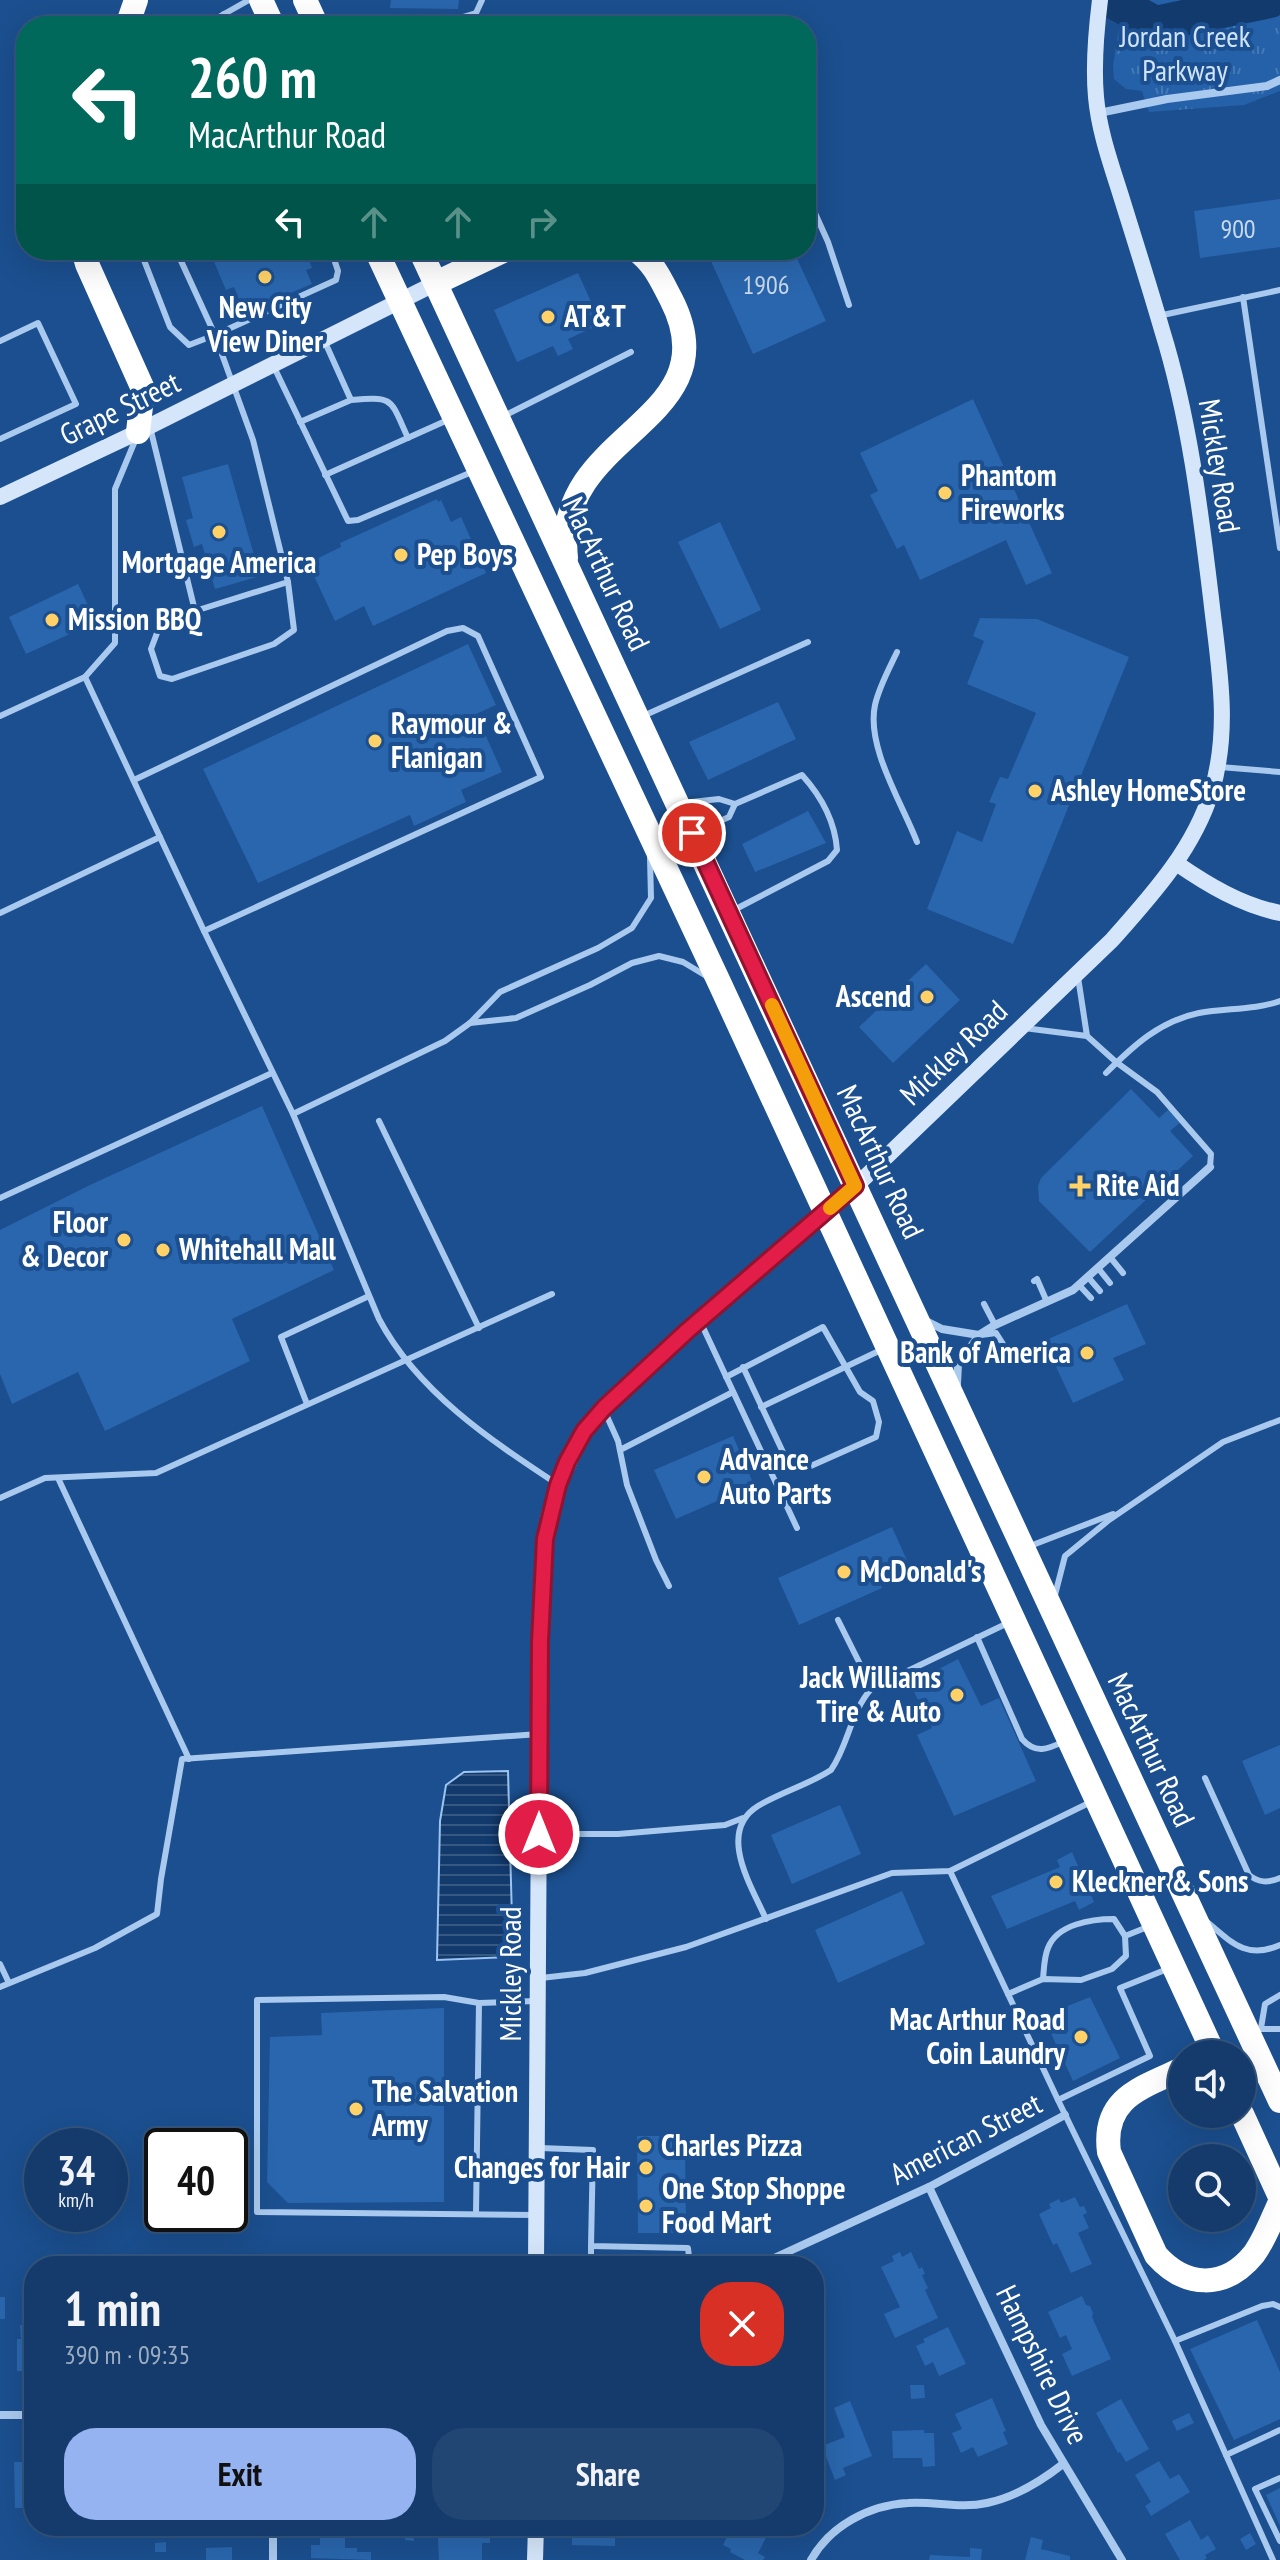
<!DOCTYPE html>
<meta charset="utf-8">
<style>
:root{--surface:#143b6b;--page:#214673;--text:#f1f3f6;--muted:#9dadc1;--line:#33557e;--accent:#95b2f1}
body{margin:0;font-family:"PT Sans Narrow",sans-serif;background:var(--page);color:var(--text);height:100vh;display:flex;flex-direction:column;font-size:30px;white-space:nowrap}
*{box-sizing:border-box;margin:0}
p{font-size:26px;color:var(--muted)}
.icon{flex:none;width:44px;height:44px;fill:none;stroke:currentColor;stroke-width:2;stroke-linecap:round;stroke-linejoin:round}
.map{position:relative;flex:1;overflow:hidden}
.sheet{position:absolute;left:24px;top:2256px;width:800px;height:280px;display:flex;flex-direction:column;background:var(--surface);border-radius:32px;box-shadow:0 8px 32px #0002,0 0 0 2px var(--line)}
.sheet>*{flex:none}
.top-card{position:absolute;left:16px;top:16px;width:800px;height:244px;border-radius:32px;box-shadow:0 8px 32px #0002,0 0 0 2px var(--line);background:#00695c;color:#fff;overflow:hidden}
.buttons{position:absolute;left:1168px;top:2040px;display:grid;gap:16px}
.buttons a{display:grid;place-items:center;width:88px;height:88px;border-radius:50%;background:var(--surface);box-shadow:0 8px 32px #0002,0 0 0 2px var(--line);font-size:40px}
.speed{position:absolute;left:24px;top:2128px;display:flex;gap:16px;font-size:40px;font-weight:700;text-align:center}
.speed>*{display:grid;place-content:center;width:104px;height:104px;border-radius:50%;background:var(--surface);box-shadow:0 8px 32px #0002,0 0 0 2px var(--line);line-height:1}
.speed small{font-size:20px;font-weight:400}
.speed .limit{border:4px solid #111;border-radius:12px;background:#fff;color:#111}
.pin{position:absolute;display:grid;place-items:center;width:68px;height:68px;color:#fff;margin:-34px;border:4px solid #fff;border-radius:50%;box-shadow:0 2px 8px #0007}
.me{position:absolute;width:88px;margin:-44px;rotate:0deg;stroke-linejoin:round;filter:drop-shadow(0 0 6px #0008)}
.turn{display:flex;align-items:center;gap:28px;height:168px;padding:0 40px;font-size:36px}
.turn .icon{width:104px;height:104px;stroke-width:2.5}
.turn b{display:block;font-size:56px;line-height:68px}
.lanes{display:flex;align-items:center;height:76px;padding:0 40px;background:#0003;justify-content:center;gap:40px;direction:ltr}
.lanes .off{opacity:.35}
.round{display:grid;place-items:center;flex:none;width:84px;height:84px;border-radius:32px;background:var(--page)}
.overview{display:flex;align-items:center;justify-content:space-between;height:136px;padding:0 40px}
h1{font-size:48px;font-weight:700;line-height:60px}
.cta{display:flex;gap:16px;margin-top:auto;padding:16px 40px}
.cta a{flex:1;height:92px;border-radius:32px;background:var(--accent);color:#111;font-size:32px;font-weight:700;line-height:92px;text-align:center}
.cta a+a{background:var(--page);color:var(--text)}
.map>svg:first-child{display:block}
.park{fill:url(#park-tufts)}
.water{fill:url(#water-rules);stroke:#9cc4f0;stroke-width:2}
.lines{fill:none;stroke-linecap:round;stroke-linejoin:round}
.river{stroke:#123a6d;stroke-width:36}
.building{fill:#2a66ad}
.lane{stroke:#a9c9ee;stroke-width:6}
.street{stroke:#a9c9ee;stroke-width:8}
.secondary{stroke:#d6e6fa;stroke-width:16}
.highway{stroke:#fff;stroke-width:24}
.route-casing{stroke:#92132f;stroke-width:20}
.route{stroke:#e11d48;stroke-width:14}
.slow{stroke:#f59e0b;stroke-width:14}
.poi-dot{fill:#ffd166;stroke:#1b4f8f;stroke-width:3}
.labels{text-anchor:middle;stroke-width:8;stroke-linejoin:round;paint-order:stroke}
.number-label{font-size:26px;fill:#cad9ea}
.park-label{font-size:30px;fill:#cfe3fa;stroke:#1b4f8f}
.poi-label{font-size:30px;font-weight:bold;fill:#fff;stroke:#1b4f8f;text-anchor:start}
.street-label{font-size:30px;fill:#fff;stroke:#1b4f8f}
</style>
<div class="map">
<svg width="1280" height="2560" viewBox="0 0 1280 2560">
<defs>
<pattern id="park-tufts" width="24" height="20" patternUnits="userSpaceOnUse" patternTransform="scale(2)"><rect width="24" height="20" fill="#2461a8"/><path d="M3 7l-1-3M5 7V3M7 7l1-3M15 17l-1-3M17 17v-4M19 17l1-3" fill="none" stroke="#4579b5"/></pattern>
<pattern id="water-rules" width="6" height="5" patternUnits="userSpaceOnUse" patternTransform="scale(2)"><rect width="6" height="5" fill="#123a6d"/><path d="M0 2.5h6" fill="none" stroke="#365883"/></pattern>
</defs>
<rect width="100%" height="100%" fill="#1b4f8f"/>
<path class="park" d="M1123,0H1280V91L1244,105L1149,112L1142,91L1126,89L1114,79L1113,66Z"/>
<path class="water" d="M508,1771L513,1957L437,1960L440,1821L446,1785L464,1772Z"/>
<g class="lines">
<path class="river" d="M1112,0L1155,24L1270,0"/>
</g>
<g class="building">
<path d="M391,0H459L458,9L390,8Z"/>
<path d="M1280,199V247L1200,258L1194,211Z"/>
<path d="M209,250H305L312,268L306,270L312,284L244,312L234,287L226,290Z"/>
<path d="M706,250H793L826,321L753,354Z"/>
<path d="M578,273L601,324L568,339L573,349L558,356L553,346L517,362L494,310Z"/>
<path d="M973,399L1052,573L1026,585L1006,540L920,580L904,545L897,549L870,495L878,491L860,453Z"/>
<path d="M228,464L260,576L215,589L202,544L194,547L186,520L193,518L182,477Z"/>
<path d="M437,499L438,502L441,500L451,522L461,517L486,573L373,626L364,606L335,621L308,563L341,547L340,543Z"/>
<path d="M720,522L761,610L720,629L678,542Z"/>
<path d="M78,584L96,622L26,654L9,617Z"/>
<path d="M980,618L1037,619L1129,657L1013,944L927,909L957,831L982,842L996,804L989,802L1000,777L1008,779L1036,713L967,684L984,641L973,636Z"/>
<path d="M468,644L496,705L476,714L502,772L461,790L466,802L414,826L410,815L258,883L203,769Z"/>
<path d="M778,702L796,739L708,780L689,742Z"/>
<path d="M808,811L826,843L755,872L742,844Z"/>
<path d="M926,964L960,1000L893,1063L859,1027Z"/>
<path d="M1131,1089L1159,1118L1169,1109L1181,1122L1170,1131L1193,1156L1090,1252L1039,1201L1038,1186L1041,1178Z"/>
<path d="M262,1106L334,1270L232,1319L250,1361L105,1431L78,1372L12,1404L0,1374V1230L90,1185Z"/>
<path d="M1127,1304L1146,1344L1113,1358L1124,1380L1073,1403L1044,1341Z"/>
<path d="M733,1436L754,1485L676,1519L654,1470Z"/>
<path d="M892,1527L909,1565L879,1579L882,1588L799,1625L778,1578Z"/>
<path d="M958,1659L981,1706L999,1698L1036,1781L954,1816L917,1735L932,1728L910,1684Z"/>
<path d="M1280,1745V1808L1265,1815L1242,1761Z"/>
<path d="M840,1805L861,1854L792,1884L771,1835Z"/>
<path d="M1072,1852L1094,1902L1079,1910L1075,1901L1007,1929L991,1896L1060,1867L1057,1860Z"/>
<path d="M902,1891L925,1944L838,1983L815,1930Z"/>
<path d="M1090,1997L1120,2058L1073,2081L1043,2016Z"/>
<path d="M444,2008V2202L288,2203L267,2182L270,2037L322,2035L321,2013Z"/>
<path d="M637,2136H685L686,2233H638Z"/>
<path d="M693,2137H703L704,2151H693Z"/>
<path d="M1075,2197L1080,2207L1084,2206L1087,2213L1083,2215L1089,2228L1078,2233L1092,2264L1071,2273L1057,2243L1053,2245L1039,2214L1051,2208L1049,2204L1059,2199L1061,2203Z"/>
<path d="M900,2252L902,2257L911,2252L919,2269L922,2267L925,2274L922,2275L928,2288L925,2290L938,2318L895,2338L884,2314L900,2307L881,2267L894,2261L892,2256Z"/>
<path d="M1082,2296L1086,2305L1090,2306L1093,2313L1092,2317L1111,2359L1072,2376L1062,2354L1072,2349L1066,2335L1060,2338L1048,2312Z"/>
<rect x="0" y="2297" width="5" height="22"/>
<path d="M1257,2320L1280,2372V2419L1234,2440L1190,2349Z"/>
<path d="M20,2325H34V2371H17V2339H21Z"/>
<path d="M948,2327L966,2364L939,2376L933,2362L925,2366L916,2346L925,2342L923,2339Z"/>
<path d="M910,2385H924L925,2398L911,2399Z"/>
<path d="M992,2398L1006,2431L1003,2432L1008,2444L978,2457L973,2447L961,2453L952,2433L962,2429L955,2414Z"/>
<path d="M1121,2399L1149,2449L1126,2462L1120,2452L1118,2453L1096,2413Z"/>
<path d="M850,2401L872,2456L843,2468L846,2475L835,2480L822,2446L845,2437L834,2408Z"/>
<path d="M1189,2413L1194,2423L1177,2431L1172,2421Z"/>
<path d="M924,2430V2433H934L935,2466L923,2467L922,2458H893L892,2431Z"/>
<path d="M1159,2461L1170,2479L1179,2474L1190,2492L1151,2516L1145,2506L1151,2502L1135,2475Z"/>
<path d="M14,2462H34V2508H15Z"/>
<path d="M1280,2488V2526L1266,2495Z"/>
<path d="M1190,2520L1201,2540L1208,2535L1216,2549L1205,2555L1207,2558L1204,2560H1180L1165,2534Z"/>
<path d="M405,2526H414V2541L405,2540Z"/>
<path d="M572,2526H615V2546L572,2545Z"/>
<path d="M740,2526H772L758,2553L765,2557L763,2560H745L730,2552L731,2549L723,2545L730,2531L736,2534Z"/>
<path d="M456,2531H490V2543H482V2560H439L438,2538H457Z"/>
<path d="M1250,2533L1256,2544L1246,2550L1240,2539Z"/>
<path d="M320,2536H345V2548H357V2552H371V2560L311,2558V2545H320Z"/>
<path d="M1031,2537L1043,2540L1041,2549L1070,2556V2560H1025Z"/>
<path d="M166,2542V2552H155V2543Z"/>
<path d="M232,2547V2560H206V2548Z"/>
<path d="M970,2548L982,2549L981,2560H929L930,2555L970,2557Z"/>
</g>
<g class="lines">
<g class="lane">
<path d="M224,14L230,26"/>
<path d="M323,25L453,20L476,13L482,0"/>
<path d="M203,26L249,0"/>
<path d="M806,193L828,242L849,305"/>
<path d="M140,250L170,327L189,345L215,335L253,440L288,582L195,611L150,427"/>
<path d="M176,250L215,335L336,280L338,271L331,250"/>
<path d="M1243,297L1280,548"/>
<path d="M1158,316L1280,290"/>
<path d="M324,340L351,400C395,396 390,399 408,438"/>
<path d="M0,341L38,323L76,404L0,439"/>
<path d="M274,367L348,521L358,520L472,472"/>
<path d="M502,417L631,352"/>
<path d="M300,422L351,400"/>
<path d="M325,475L450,419"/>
<path d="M195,611L160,625L151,649L160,676L172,679L274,644L294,630L288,582"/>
<path d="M897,652C889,669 879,687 875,705C866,747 902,803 917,842"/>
<path d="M85,677L204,931L293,1114L379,1319C418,1392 489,1439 557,1484"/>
<path d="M0,716L85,677L115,643V489L137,436"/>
<path d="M643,716L808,642"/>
<path d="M1220,767L1280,772"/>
<path d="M134,780L447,631L463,628L478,636L541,777L204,931"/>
<path d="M683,803L719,799L735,804L802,775C821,796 835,821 837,850L828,861L732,911"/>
<path d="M698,831L729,817L735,804"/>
<path d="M0,913L160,837"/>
<path d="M1078,977L1087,1036"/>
<path d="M470,1023L516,1018L590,985L632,963L659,956L683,962L708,977"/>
<path d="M1024,1028L1087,1036L1116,1062L1157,1092L1211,1154L1210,1167"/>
<path d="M1106,1073C1134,1045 1160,1021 1199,1013C1226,1008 1255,1010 1280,1001"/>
<path d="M293,1114L445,1041L470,1023L500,992L598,948L632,928L651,898L650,858"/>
<path d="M379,1121L479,1328"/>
<path d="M0,1198L272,1073"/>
<path d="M1110,1257L1123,1273"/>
<path d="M1098,1268L1110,1283"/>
<path d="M1088,1277L1100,1291"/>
<path d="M1034,1281L1037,1279L1047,1302"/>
<path d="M1079,1285L1091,1298"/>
<path d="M984,1304L995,1325"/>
<path d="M701,1323L797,1528"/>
<path d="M981,1335L996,1333L1003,1344"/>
<path d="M726,1377L823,1327L860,1392L873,1401L879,1422L876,1437L804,1469L789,1465L743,1367"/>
<path d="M307,1404L281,1337L369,1296"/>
<path d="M761,1407L881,1350"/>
<path d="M605,1412L618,1441L627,1485L656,1560L669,1586"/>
<path d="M620,1450L733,1392"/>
<path d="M58,1478L189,1759"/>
<path d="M0,1498L45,1478L156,1473L552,1294"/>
<path d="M1030,1546L1113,1514"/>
<path d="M1055,1595L1065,1556L1109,1520L1223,1442L1280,1420"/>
<path d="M838,1620L872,1688L1010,1622"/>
<path d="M977,1637L1022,1739C1036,1755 1048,1749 1065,1741"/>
<path d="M1205,1778L1249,1875C1259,1883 1268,1883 1280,1878"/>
<path d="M540,1834H618L725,1825L743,1818"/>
<path d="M950,1871L1058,2100L1175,2341L1273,2560"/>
<path d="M766,1919C752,1887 716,1832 758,1806C781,1792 808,1785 831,1770C849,1744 850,1712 872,1688"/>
<path d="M1206,1921C1231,1942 1246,1960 1280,1945"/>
<path d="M0,1964L9,1983"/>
<path d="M541,1978L585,1973L686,1947L892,1873L950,1871L1093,1801"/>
<path d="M1043,1979C1044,1969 1044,1957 1048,1948C1057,1924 1092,1919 1114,1919L1125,1936"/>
<path d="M0,1987L95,1948L157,1914L161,1879L182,1759L539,1734"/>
<path d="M1008,1994L1043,1979L1081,1980L1112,1969L1126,1956L1125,1936L1150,1926"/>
<path d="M479,2003L444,1997L257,2000V2212L534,2215"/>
<path d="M1261,2028L1265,2004L1280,1995"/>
<path d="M1260,2029H1280"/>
<path d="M1058,2100L1150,2056L1120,1988L1170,1968"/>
<path d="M540,2148L593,2150L591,2246L688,2248L690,2266"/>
<path d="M476,2214L479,2003L535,2001"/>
<path d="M591,2266V2246"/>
<path d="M1175,2341L1262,2306L1273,2304L1280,2307"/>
<path d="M1226,2455L1280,2430"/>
<path d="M1280,2478L1255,2489L1280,2541"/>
</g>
<g class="street">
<path d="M1099,113L1167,99L1267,86L1280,80"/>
<path d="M926,1321L942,1329L979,1335"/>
<path d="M957,1384L958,1364L979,1335L995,1325L1073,1290L1210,1167"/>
<path d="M929,2187L1041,2425L1122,2560"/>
<path d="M757,2266L929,2187L1065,2115"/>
<path d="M0,2415H34"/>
<path d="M273,2560V2526"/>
<path d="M811,2560C830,2526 869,2505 908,2503C935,2501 960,2509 987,2503C1016,2497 1040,2482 1063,2464"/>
</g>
<g class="secondary">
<path d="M0,497L138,432L436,283"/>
<path d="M1176,863C1208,885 1241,905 1280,913"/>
<path d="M536,2266L540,1642L545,1539L549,1515L558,1485L584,1431L604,1408L687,1331L858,1184L1112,940C1152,895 1194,849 1212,790C1231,726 1218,662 1211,598C1200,507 1189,417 1162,330C1149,285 1135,241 1121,196C1111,164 1099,131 1096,97C1093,64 1096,32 1100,0"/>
<path d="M535,2560L536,2526"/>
</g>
<g class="highway">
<path d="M261,0L273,26"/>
<path d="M305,0L317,26"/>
<path d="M127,26L136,0"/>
<path d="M83,250L87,264L143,389L138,432"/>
<path d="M376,250L720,984L1214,2054"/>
<path d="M420,250L1280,2101"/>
<path d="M436,283L505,250"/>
<path d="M566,558C563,532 570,504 585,482C626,421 719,392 671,299C661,280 654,263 636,250"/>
<path d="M1182,2069C1141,2088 1102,2098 1109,2152L1156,2255C1185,2288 1225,2290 1254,2254C1265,2239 1272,2219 1280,2202"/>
<path d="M1242,2114L1280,2197"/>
</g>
</g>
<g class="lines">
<defs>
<path id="route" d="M539,1834L540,1642L545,1539L558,1485L567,1462L584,1431L604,1408L687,1331L855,1186L692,833"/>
</defs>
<use href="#route" class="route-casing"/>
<use href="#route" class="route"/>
<path class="slow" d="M772,1005L855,1186L830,1208"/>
</g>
<g class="poi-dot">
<circle cx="265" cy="277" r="8"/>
<circle cx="548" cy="317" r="8"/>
<circle cx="945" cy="493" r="8"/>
<circle cx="219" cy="532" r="8"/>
<circle cx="401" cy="555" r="8"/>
<circle cx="52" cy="620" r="8"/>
<circle cx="375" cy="741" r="8"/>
<circle cx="1035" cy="791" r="8"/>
<circle cx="927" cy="997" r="8"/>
<path d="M1076 1174h8v8h8v8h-8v8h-8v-8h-8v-8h8z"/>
<circle cx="124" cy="1240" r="8"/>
<circle cx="163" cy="1250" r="8"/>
<circle cx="1087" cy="1353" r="8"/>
<circle cx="704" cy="1477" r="8"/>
<circle cx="844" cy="1572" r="8"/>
<circle cx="957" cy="1695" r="8"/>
<circle cx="1056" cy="1882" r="8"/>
<circle cx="1081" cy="2037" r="8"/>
<circle cx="356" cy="2109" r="8"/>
<circle cx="645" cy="2146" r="8"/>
<circle cx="646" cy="2168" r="8"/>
<circle cx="646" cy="2206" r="8"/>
</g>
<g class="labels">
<g class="number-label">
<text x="1238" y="238">900</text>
<text x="766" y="294">1906</text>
</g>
<g class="park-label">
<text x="1185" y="47">Jordan Creek<tspan x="1185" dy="34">Parkway</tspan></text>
</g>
<g class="poi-label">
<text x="265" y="318" text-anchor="middle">New City<tspan x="265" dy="34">View Diner</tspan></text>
<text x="564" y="327">AT&amp;T</text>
<text x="961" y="486">Phantom<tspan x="961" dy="34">Fireworks</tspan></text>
<text x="417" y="565">Pep Boys</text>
<text x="219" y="573" text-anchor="middle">Mortgage America</text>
<text x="68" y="630">Mission BBQ</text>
<text x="391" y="734">Raymour &amp;<tspan x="391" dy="34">Flanigan</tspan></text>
<text x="1051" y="801">Ashley HomeStore</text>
<text x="911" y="1007" text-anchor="end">Ascend</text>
<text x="1096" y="1196">Rite Aid</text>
<text x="108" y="1233" text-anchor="end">Floor<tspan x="108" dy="34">&amp; Decor</tspan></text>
<text x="179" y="1260">Whitehall Mall</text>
<text x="1071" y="1363" text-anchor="end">Bank of America</text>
<text x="720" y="1470">Advance<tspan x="720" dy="34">Auto Parts</tspan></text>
<text x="860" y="1582">McDonald's</text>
<text x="941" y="1688" text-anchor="end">Jack Williams<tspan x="941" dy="34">Tire &amp; Auto</tspan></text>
<text x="1072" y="1892">Kleckner &amp; Sons</text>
<text x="1065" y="2030" text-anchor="end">Mac Arthur Road<tspan x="1065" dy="34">Coin Laundry</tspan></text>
<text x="372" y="2102">The Salvation<tspan x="372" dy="34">Army</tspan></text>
<text x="661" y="2156">Charles Pizza</text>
<text x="630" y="2178" text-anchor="end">Changes for Hair</text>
<text x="662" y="2199">One Stop Shoppe<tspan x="662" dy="34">Food Mart</tspan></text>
</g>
<g class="street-label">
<text transform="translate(120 409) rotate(-26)" y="10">Grape Street</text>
<text transform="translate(1219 466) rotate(81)" y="10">Mickley Road</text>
<text transform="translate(606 574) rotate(65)" y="10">MacArthur Road</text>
<text transform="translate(954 1053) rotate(-44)" y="10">Mickley Road</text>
<text transform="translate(880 1162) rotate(65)" y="10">MacArthur Road</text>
<text transform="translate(1151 1750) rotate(65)" y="10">MacArthur Road</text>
<text transform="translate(511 1974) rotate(-90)" y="10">Mickley Road</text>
<text transform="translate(966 2139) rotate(-27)" y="10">American Street</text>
<text transform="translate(1042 2365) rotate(64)" y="10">Hampshire Drive</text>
</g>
</g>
</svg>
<div class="buttons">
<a><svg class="icon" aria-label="sound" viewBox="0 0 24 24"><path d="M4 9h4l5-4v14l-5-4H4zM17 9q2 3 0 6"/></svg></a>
<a><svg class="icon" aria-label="search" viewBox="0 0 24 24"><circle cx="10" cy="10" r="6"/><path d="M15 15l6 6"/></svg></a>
</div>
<div class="speed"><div>34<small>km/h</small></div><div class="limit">40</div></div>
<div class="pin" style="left:692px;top:833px;background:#d93025"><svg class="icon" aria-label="arrive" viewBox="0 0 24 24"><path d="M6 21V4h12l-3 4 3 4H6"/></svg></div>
<svg class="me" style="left:539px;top:1834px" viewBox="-20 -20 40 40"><circle r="17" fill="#e11d48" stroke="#fff" stroke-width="3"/><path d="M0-11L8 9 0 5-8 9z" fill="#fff"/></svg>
<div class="top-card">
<div class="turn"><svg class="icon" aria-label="left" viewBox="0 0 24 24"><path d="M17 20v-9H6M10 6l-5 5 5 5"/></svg><div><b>260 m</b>MacArthur Road</div></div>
<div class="lanes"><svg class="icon" aria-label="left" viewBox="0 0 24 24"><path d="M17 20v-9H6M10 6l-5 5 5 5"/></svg><svg class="icon off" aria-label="ahead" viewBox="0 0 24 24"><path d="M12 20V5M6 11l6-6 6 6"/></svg><svg class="icon off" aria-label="ahead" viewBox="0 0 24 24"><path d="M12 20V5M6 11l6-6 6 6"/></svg><svg class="icon off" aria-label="right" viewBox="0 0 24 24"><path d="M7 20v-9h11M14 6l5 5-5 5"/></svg></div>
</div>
<section class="sheet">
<div class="overview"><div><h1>1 min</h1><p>390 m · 09:35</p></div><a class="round" style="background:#d93025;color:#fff"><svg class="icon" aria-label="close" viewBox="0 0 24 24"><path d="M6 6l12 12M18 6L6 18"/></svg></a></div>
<div class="cta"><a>Exit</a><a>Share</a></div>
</section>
</div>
